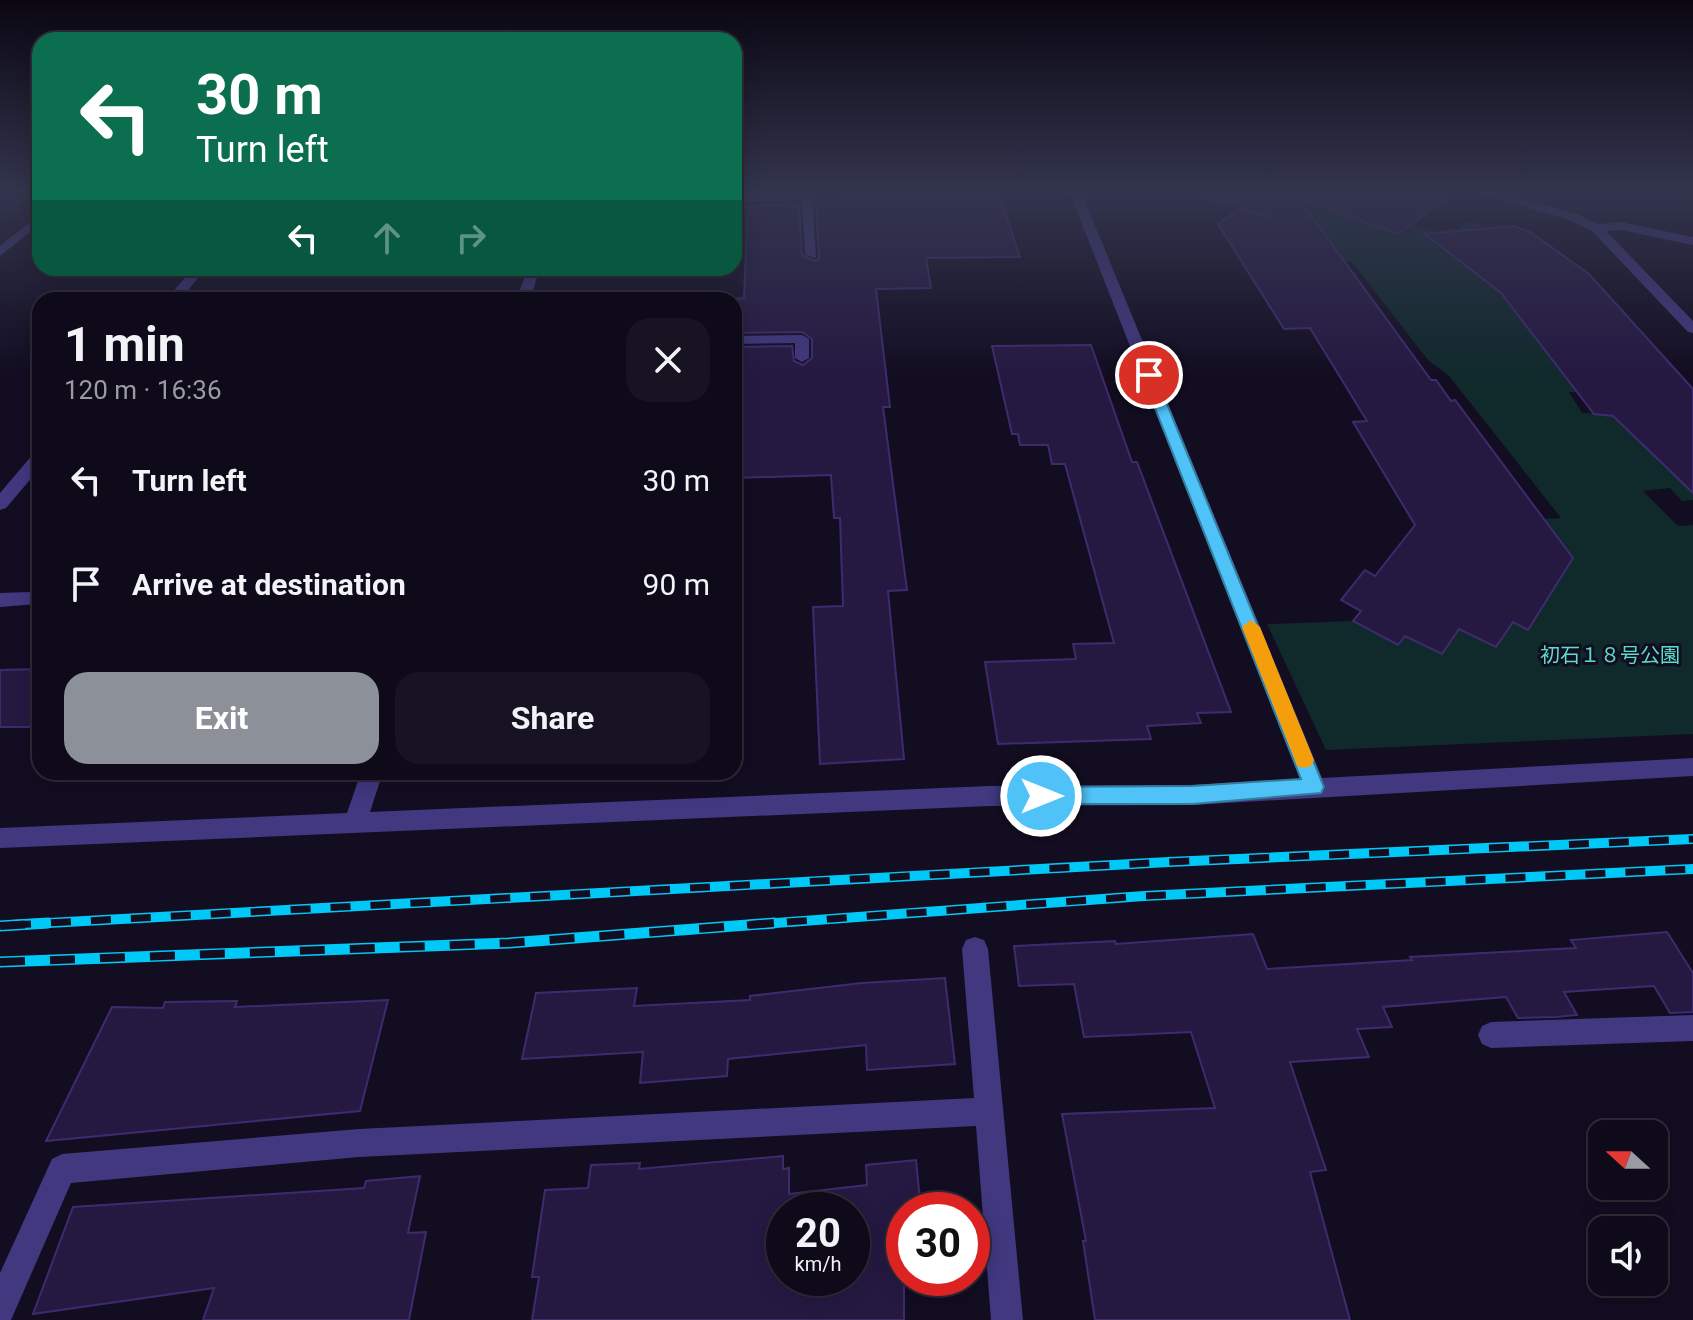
<!DOCTYPE html>
<meta charset="utf-8">
<style>
:root{--surface:#0e0a19;--page:#171322;--text:#f1f3f6;--muted:#9b9aa2;--line:#2e2b38;--accent:#8c9099}
body{margin:0;font-family:Roboto,"Noto Sans JP",sans-serif;background:var(--page);color:var(--text);height:100vh;display:flex;flex-direction:column;font-size:30px;white-space:nowrap}
*{box-sizing:border-box;margin:0}
p{font-size:26px;color:var(--muted)}
.icon{flex:none;width:44px;height:44px;fill:none;stroke:currentColor;stroke-width:2;stroke-linecap:round;stroke-linejoin:round}
.map{position:relative;flex:1;overflow:hidden}
.drawer{position:absolute;left:32px;top:292px;width:710px;height:488px;display:flex;flex-direction:column;background:var(--surface);border-radius:24px;box-shadow:0 4px 20px #0003,0 0 0 2px var(--line)}
.drawer>*{flex:none}
.guide{position:absolute;left:32px;top:32px;width:710px;height:244px;border-radius:24px;box-shadow:0 4px 20px #0003,0 0 0 2px var(--line);background:#0b6e4f;color:#fff;overflow:hidden}
.needle{width:52px;rotate:291deg}
.tools{position:absolute;left:1588px;top:1120px;display:grid;gap:16px}
.tools a{display:grid;place-items:center;width:80px;height:80px;border-radius:16px;background:var(--surface);box-shadow:0 4px 20px #0003,0 0 0 2px var(--line);font-size:40px}
.speed{position:absolute;left:766px;top:1192px;display:flex;gap:16px;font-size:40px;font-weight:700;text-align:center}
.speed>*{display:grid;place-content:center;width:104px;height:104px;border-radius:50%;background:var(--surface);box-shadow:0 4px 20px #0003,0 0 0 2px var(--line);line-height:1}
.speed small{font-size:20px;font-weight:400}
.speed .limit{border:12px solid #d22;background:#fff;color:#111}
.pin{position:absolute;display:grid;place-items:center;width:68px;height:68px;color:#fff;margin:-34px;border:4px solid #fff;border-radius:50%;box-shadow:0 2px 8px #0007}
.me{position:absolute;width:88px;margin:-44px;rotate:90deg;stroke-linejoin:round;filter:drop-shadow(0 0 6px #0008)}
.turn{display:flex;align-items:center;gap:28px;height:168px;padding:0 32px;font-size:36px}
.turn .icon{width:104px;height:104px;stroke-width:2.5}
.turn b{display:block;font-size:56px;line-height:68px}
.lanes{display:flex;align-items:center;height:76px;padding:0 32px;background:#0003;justify-content:center;gap:40px;direction:ltr}
.lanes .off{opacity:.35}
.round{display:grid;place-items:center;flex:none;width:84px;height:84px;border-radius:24px;background:var(--page)}
.summary{display:flex;align-items:center;justify-content:space-between;height:136px;padding:0 32px}
h1{font-size:48px;font-weight:700;line-height:60px}
.action{display:flex;gap:16px;margin-top:auto;padding:16px 32px}
.action a{flex:1;height:92px;border-radius:24px;background:var(--accent);color:#fff;font-size:32px;font-weight:700;line-height:92px;text-align:center}
.action a+a{background:var(--page);color:var(--text)}
ul{padding:0;list-style:none}
li{display:flex;align-items:center;gap:24px;height:104px;padding:0 32px}
li div{flex:1}
li b{display:block;font-size:30px}
li em{font-style:normal}
.map>svg:first-child{display:block}
.green{fill:#10292b}
.building{fill:#251942;stroke:#3e2b6e;stroke-width:2;fill-rule:evenodd}
.lines{fill:none;stroke-linecap:round;stroke-linejoin:round}
.minor{fill:#413880;fill-rule:evenodd}
.rail-far1-casing{stroke:#00c9f8;stroke-width:10}
.rail-casing{stroke:#00c9f8;stroke-width:11}
.rail-far1{stroke:#120d21;stroke-width:7;stroke-dasharray:20;stroke-linecap:butt}
.rail{stroke:#120d21;stroke-width:8;stroke-dasharray:25;stroke-linecap:butt}
.route{fill:#4fc3f7;stroke:#337fa1;stroke-width:2}
.slow{fill:#f59e0b}
.labels{text-anchor:middle;stroke-width:6;stroke-linejoin:round;paint-order:stroke}
.park-label{font-size:20px;fill:#59dfc9;stroke:#120d21}
</style>
<div class="map">
<svg width="1693" height="1320" viewBox="0 0 1693 1320">
<rect width="100%" height="100%" fill="#120d21"/>
<path class="green" d="M1188,191H1293L1290,196L1277,200L1306,206L1312,195L1367,223L1401,235L1411,227L1407,225L1410,223L1442,234L1451,227L1458,229L1468,221L1483,226L1474,228L1477,231L1468,268L1485,281L1514,277L1523,322L1537,341L1575,343L1594,393L1569,392L1582,413L1623,414L1663,464L1693,493V500L1682,501L1670,488L1643,491L1678,526L1693,525V734L1326,750L1267,624L1353,621L1398,645L1405,636L1441,654L1459,629L1496,647L1513,622L1528,630L1572,558L1544,519L1561,518L1449,376L1428,360L1352,262H1345L1328,239L1223,203L1220,205Z"/>
<g class="building">
<path d="M841,191H998L1020,257L926,258L931,288L876,289L890,407H883L907,590L888,591L904,759L820,764L813,607L843,606L840,518H834L831,475L734,478V347L792,346L794,361L803,365L812,358V339L802,332L734,333V299L744,298L748,206L799,205L802,255L815,261L819,258L816,204L843,202Z"/>
<path d="M1282,191L1295,194L1296,191H1455L1399,234L1299,199L1431,380H1436L1451,401L1455,400L1573,558L1528,630L1513,622L1496,647L1459,629L1442,654L1405,636L1398,645L1353,621L1361,611L1341,600L1365,570L1375,576L1415,525L1353,422L1367,421L1310,328L1284,329L1218,224L1241,208L1267,217Z"/>
<path d="M1513,226L1530,232L1589,274L1693,389V493L1613,416L1594,414L1501,293L1425,234Z"/>
<path d="M1091,345L1132,462H1137L1231,712L1197,713L1201,723L1147,726L1151,739L998,744L985,662L1076,659L1073,644L1114,643L1065,464H1052L1048,445H1020L1018,434H1012L992,346Z"/>
<path d="M40,669V727H0V670Z"/>
<path d="M1667,932L1693,973V1012L1670,1013L1654,986L1564,992L1577,1015L1556,1017L1518,1018L1506,997L1383,1007L1392,1027L1357,1029L1369,1057L1290,1062L1326,1170L1310,1172L1350,1320H1095L1083,1241H1086L1062,1114L1215,1108L1191,1032L1084,1037L1074,984L1019,986L1014,946L1115,941L1116,944L1253,934L1267,969L1412,960L1410,957L1576,948L1571,940Z"/>
<path d="M945,978L955,1064L867,1070L866,1045L728,1059L727,1076L640,1083L643,1052L522,1059L536,993L637,988L634,1006L750,1000V996L862,983Z"/>
<path d="M388,1000L360,1111L46,1141L112,1007L163,1008L165,1002L237,1001L235,1007Z"/>
<path d="M783,1156V1169L789,1168V1194L867,1185L866,1165L916,1160L921,1210H904V1320H532L539,1277H532L545,1190L588,1188L591,1165L640,1163L639,1169ZM784,1210H852V1278H784Z"/>
<path d="M420,1176L408,1233L426,1232L409,1320H203L214,1288L33,1314L73,1207L364,1188L366,1181Z"/>
</g>
<g class="lines">
<g class="minor">
<path d="M1066,191L1082,194L1322,778L1693,758V776L1192,805L989,806L0,848V828L347,813L361,772H383L370,812L989,786L1192,785L1300,779L1071,196Z"/>
<path d="M1470,191H1491L1577,214L1598,224L1621,222L1693,237V245L1621,230L1606,231L1693,321V333L1688,332L1592,231L1569,220Z"/>
<path d="M734,194H812L816,258L805,255L802,200L734,202Z"/>
<path d="M40,214V224L0,256V246Z"/>
<path d="M193,268H206L180,300H166Z"/>
<path d="M369,268H402C395,274 376,274 369,268Z"/>
<path d="M528,268H540L530,300H516Z"/>
<path d="M802,335L809,339V358L802,362L795,358V343L734,344V336Z"/>
<path d="M40,452V468L6,508L0,510V493L34,453Z"/>
<path d="M31,592L40,598L38,604L0,607V593Z"/>
<path d="M975,937L984,940L988,949L1023,1320H991L976,1126L359,1157L71,1183L11,1320H0V1273L52,1159L62,1154L359,1129L974,1098L962,949L966,940Z"/>
<path d="M1693,1015V1041L1491,1048L1482,1044L1478,1035L1482,1026L1491,1022Z"/>
</g>
<defs>
<g id="rail-far1">
<path d="M11,925L1169,862L1693,839"/>
<path d="M747,925L1144,896L1693,869"/>
</g>
<g id="rail">
<path d="M0,926L48,923"/>
<path d="M0,962L509,943L774,923"/>
</g>
</defs>
<use href="#rail-far1" class="rail-far1-casing"/>
<use href="#rail" class="rail-casing"/>
<use href="#rail-far1" class="rail-far1"/>
<use href="#rail" class="rail"/>
</g>
<linearGradient id="sky" x2="0" y2="1"><stop stop-color="#0a0712"/><stop offset="0.51" stop-color="#33354e"/><stop offset="1" stop-color="#33354e" stop-opacity="0"/></linearGradient>
<rect width="1693" height="376" fill="url(#sky)"/>
<path class="route" d="M1144,372L1155,375L1324,787L1321,793L1192,804H1041L1033,802L1030,796L1033,789L1041,787L1192,786L1301,779L1142,375Z"/>
<path class="slow" d="M1251,620L1260,627L1314,760L1311,766L1304,768L1297,766L1295,760L1242,627Z"/>
<g class="labels">
<g class="park-label">
<text x="1610" y="662">初石１８号公園</text>
</g>
</g>
</svg>
<div class="tools">
<a><svg class="needle" viewBox="-14 -14 28 28"><path d="M0-13l5 13h-10z" fill="#e53935"/><path d="M0 13l5-13h-10z" fill="#9b9aa2"/></svg></a>
<a><svg class="icon" aria-label="sound" viewBox="0 0 24 24"><path d="M4 9h4l5-4v14l-5-4H4zM17 9q2 3 0 6"/></svg></a>
</div>
<div class="speed"><div>20<small>km/h</small></div><div class="limit">30</div></div>
<div class="pin" style="left:1149px;top:375px;background:#d93025"><svg class="icon" aria-label="arrive" viewBox="0 0 24 24"><path d="M6 21V4h12l-3 4 3 4H6"/></svg></div>
<svg class="me" style="left:1041px;top:796px" viewBox="-20 -20 40 40"><circle r="17" fill="#4fc3f7" stroke="#fff" stroke-width="3"/><path d="M0-11L8 9 0 5-8 9z" fill="#fff"/></svg>
<div class="guide">
<div class="turn"><svg class="icon" aria-label="left" viewBox="0 0 24 24"><path d="M17 20v-9H6M10 6l-5 5 5 5"/></svg><div><b>30 m</b>Turn left</div></div>
<div class="lanes"><svg class="icon" aria-label="left" viewBox="0 0 24 24"><path d="M17 20v-9H6M10 6l-5 5 5 5"/></svg><svg class="icon off" aria-label="ahead" viewBox="0 0 24 24"><path d="M12 20V5M6 11l6-6 6 6"/></svg><svg class="icon off" aria-label="right" viewBox="0 0 24 24"><path d="M7 20v-9h11M14 6l5 5-5 5"/></svg></div>
</div>
<section class="drawer">
<div class="summary"><div><h1>1 min</h1><p>120 m · 16:36</p></div><a class="round"><svg class="icon" aria-label="close" viewBox="0 0 24 24"><path d="M6 6l12 12M18 6L6 18"/></svg></a></div>
<ul>
<li><svg class="icon" aria-label="left" viewBox="0 0 24 24"><path d="M17 20v-9H6M10 6l-5 5 5 5"/></svg><div><b>Turn left</b></div><em>30 m</em></li>
<li><svg class="icon" aria-label="arrive" viewBox="0 0 24 24"><path d="M6 21V4h12l-3 4 3 4H6"/></svg><div><b>Arrive at destination</b></div><em>90 m</em></li>
</ul>
<div class="action"><a>Exit</a><a>Share</a></div>
</section>
</div>
